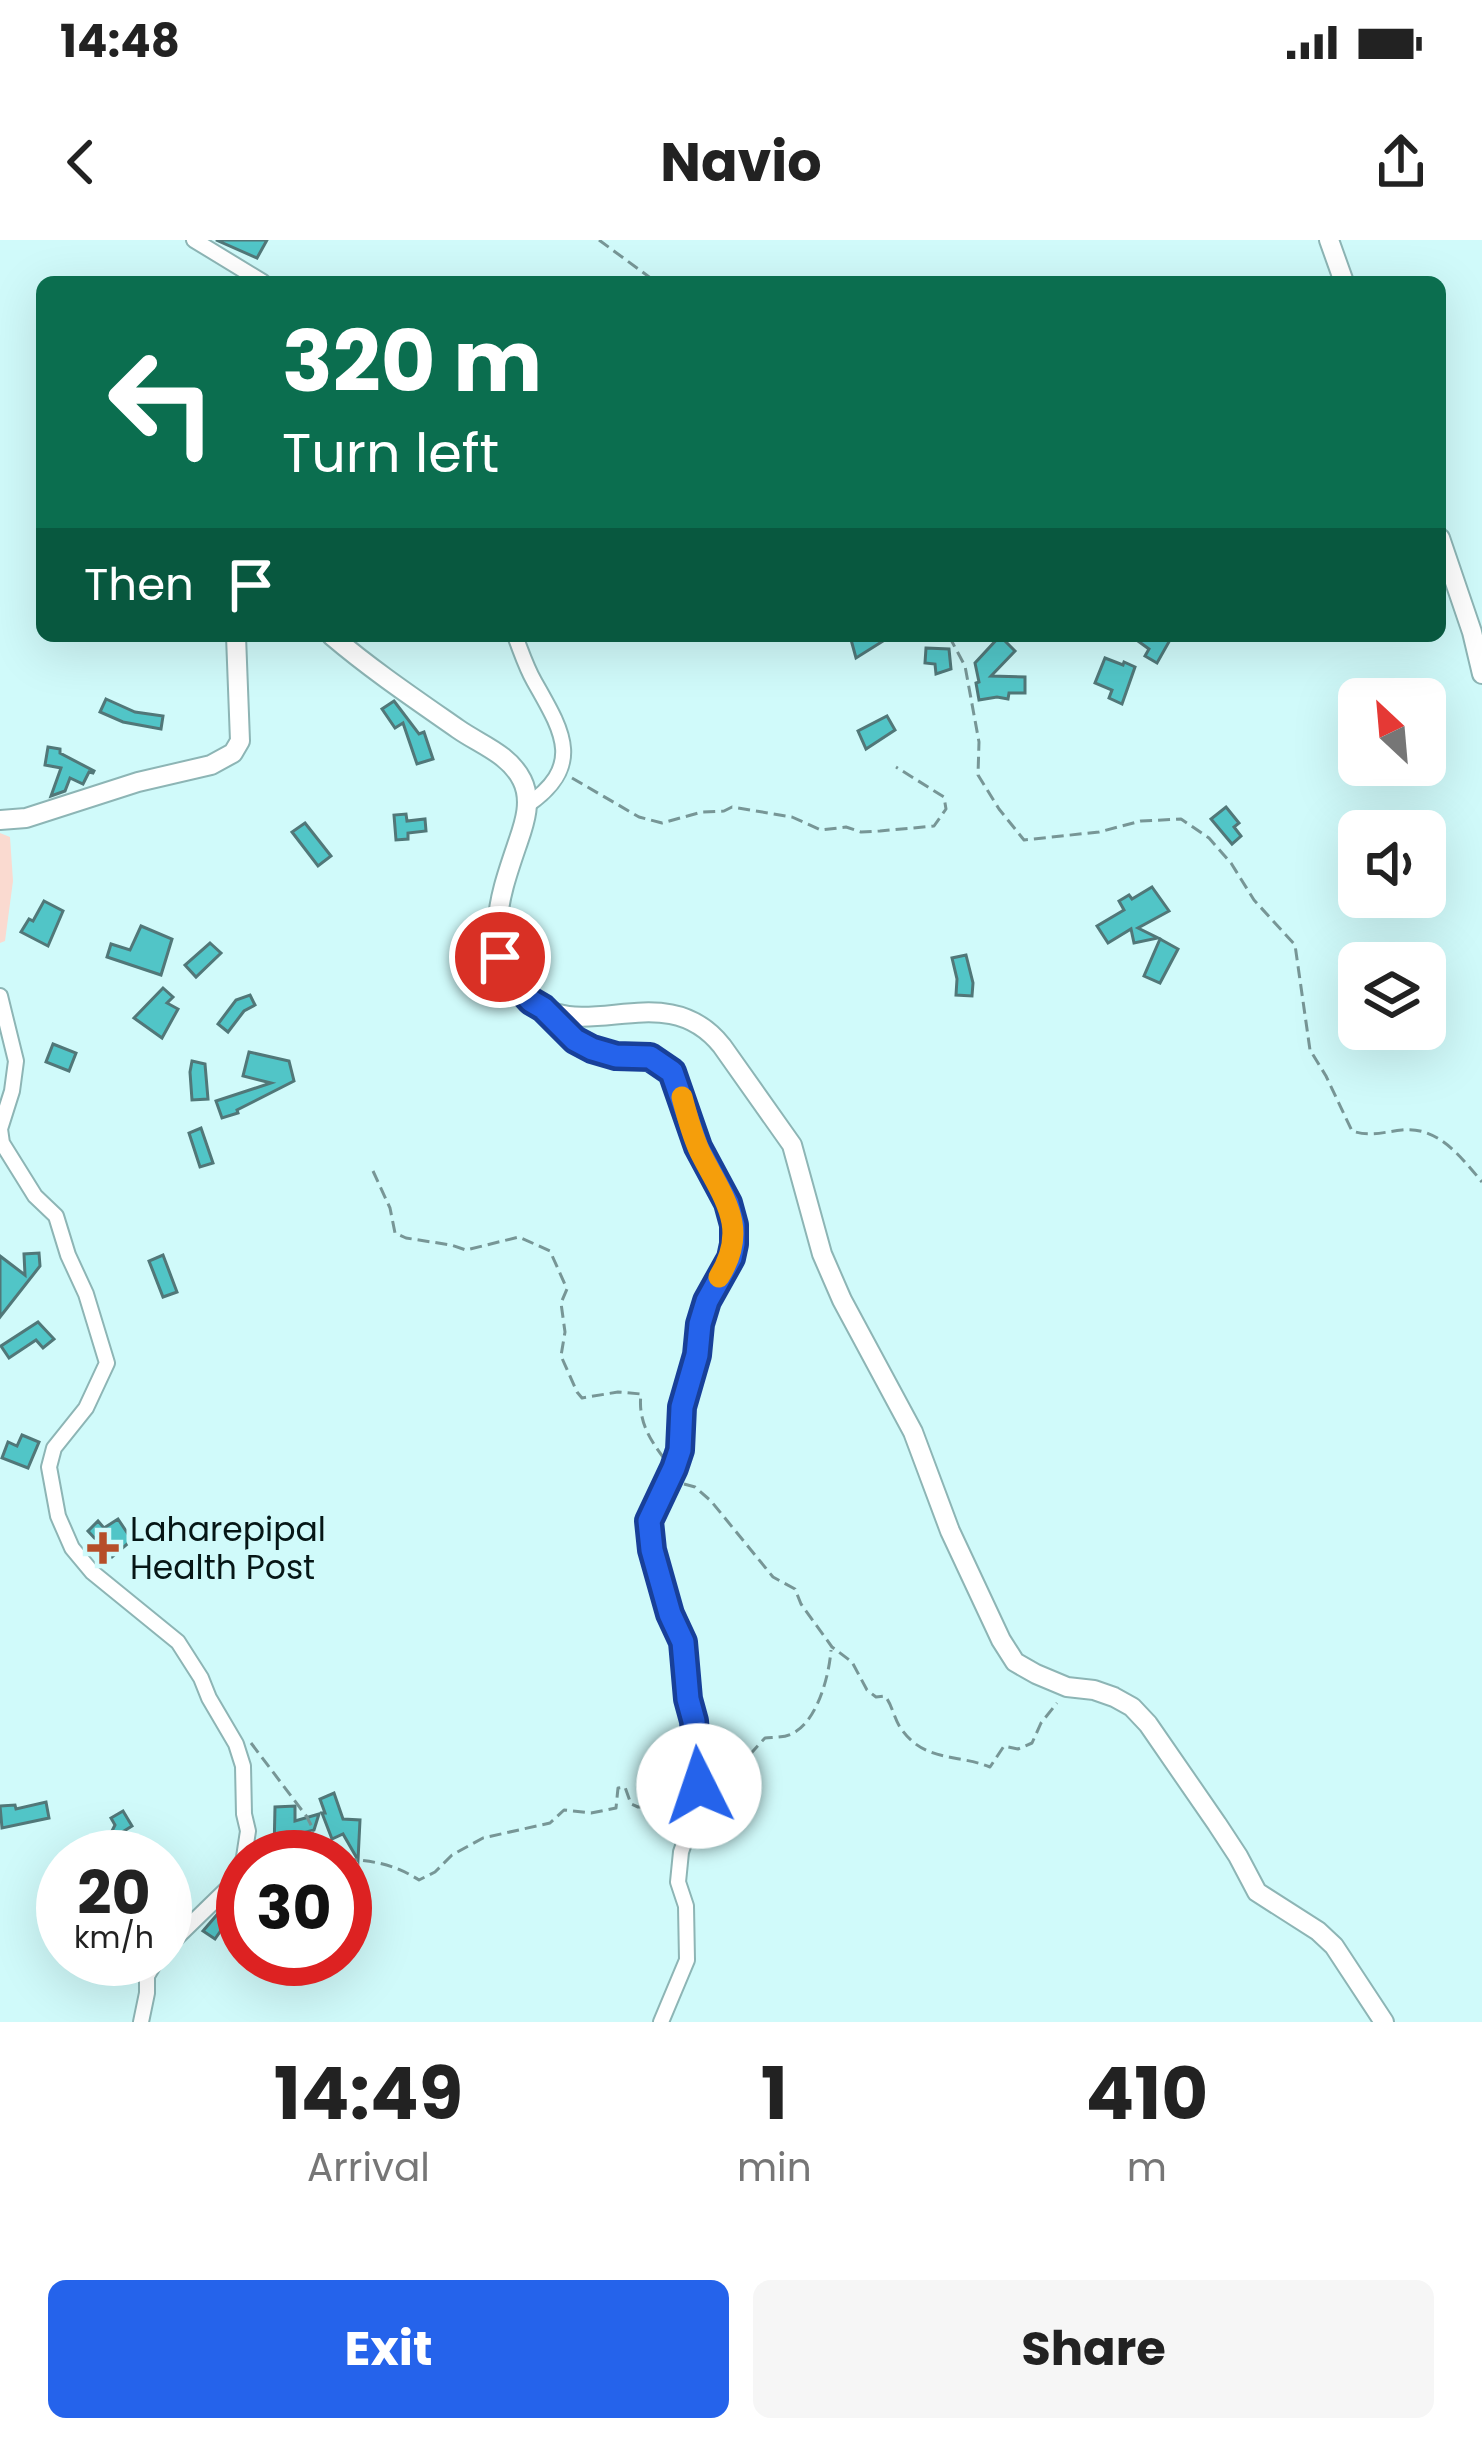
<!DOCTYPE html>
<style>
:root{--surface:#fff;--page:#f6f6f6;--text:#222;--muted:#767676;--accent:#2563eb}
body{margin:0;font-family:Poppins,sans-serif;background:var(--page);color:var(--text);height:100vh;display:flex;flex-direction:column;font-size:45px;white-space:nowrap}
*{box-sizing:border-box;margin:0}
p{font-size:39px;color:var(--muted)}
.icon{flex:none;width:66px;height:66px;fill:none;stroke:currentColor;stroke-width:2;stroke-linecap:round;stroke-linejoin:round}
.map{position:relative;height:1782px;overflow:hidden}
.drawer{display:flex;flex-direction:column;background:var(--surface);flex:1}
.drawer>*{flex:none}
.top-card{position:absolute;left:36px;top:36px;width:1410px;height:366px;border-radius:18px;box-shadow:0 12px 48px #0002;background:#0b6e4f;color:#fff;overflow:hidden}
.needle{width:78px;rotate:334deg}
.tools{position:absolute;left:1338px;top:438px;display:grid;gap:24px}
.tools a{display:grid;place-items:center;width:108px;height:108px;border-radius:18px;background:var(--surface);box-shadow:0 12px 48px #0002;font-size:60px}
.speed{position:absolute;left:36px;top:1590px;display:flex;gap:24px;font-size:60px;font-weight:700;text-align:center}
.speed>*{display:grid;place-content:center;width:156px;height:156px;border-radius:50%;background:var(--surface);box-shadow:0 12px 48px #0002;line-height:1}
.speed small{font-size:30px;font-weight:400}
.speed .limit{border:18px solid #d22;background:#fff;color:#111}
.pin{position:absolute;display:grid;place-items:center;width:102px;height:102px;color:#fff;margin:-51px;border:6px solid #fff;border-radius:50%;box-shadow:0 3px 12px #0007}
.me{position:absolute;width:132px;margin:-66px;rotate:356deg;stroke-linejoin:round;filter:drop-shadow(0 0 9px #0008)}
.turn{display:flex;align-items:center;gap:42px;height:252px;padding:0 48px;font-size:54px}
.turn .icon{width:156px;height:156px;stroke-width:2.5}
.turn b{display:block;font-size:84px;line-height:102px}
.then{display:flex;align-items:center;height:114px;padding:0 48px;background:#0003;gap:24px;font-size:45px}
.eta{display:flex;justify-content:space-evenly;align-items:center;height:204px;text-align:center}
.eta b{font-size:72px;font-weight:700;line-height:84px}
.action{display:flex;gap:24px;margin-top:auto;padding:24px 48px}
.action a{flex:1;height:138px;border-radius:18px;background:var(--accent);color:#fff;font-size:48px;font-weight:700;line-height:138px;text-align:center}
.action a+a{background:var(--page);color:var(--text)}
.status{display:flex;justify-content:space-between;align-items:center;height:84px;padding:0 60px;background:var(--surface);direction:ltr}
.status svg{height:33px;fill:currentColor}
header{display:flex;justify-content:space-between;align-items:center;height:156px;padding:0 48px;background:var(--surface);font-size:54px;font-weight:700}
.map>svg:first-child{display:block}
.green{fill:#fadad0}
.building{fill:#51c5c7;stroke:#517778;stroke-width:3}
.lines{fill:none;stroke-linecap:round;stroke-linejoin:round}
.street-casing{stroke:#8db5b5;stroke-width:18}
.secondary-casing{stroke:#8db5b5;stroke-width:22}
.path{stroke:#779696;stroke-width:3;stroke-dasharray:12 6;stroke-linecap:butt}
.street{stroke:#fff;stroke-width:14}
.secondary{stroke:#fff;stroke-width:18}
.route-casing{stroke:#184099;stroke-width:30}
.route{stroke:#2563eb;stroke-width:21}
.slow{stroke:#f59e0b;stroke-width:21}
.poi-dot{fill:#b64e29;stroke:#d0fafa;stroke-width:4.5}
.labels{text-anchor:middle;stroke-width:12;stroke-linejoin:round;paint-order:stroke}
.poi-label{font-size:33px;fill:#061616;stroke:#d0fafa;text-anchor:start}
</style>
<div class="status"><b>14:48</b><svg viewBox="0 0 49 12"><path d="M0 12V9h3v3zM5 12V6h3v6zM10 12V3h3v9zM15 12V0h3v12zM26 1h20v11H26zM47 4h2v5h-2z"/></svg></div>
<header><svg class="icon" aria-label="back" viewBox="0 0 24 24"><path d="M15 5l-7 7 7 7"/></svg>Navio<svg class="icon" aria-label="share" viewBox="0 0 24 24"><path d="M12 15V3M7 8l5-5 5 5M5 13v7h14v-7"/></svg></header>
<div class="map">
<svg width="1482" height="1782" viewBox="0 0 1482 1782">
<rect width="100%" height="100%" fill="#d0fafa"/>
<path class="green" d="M0,593L10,597L13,641L5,701L0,703Z"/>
<g class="building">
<path d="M216,0H267L257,18Z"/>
<path d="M850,396H891L856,418Z"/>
<path d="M1000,396L1015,411L991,436L1025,437V453H1009L1008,459L997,457L979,460L976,443L979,442L975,423Z"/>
<path d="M1131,396H1162L1170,400L1157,423L1145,416L1149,409Z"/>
<path d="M926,408L949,409L951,429L936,434L935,424L925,423Z"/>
<path d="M1105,418L1123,425L1124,422L1135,427L1122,464L1109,458L1112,450L1095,443Z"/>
<path d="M106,459L135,472L163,476L161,489L123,482L100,472Z"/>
<path d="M394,461L419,494L424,492L433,519L417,524L403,483L395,488L382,469Z"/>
<path d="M887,476L895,490L866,509L858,491Z"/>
<path d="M48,507L60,509V513L94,531L93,533L89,532L83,544L70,538L65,551L51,556L61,528L45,525Z"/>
<path d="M1226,567L1239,583L1234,587L1241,596L1232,604L1211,579Z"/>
<path d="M406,574L407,581L425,579L426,591L408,593V599L396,600L394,575Z"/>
<path d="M305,583L331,616L318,626L292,592Z"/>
<path d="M1152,647L1169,671L1138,688L1158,698L1134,703L1131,689L1108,703L1097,686L1124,670L1119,661L1129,655L1132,659Z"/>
<path d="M44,661L63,671L48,706L21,692L29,679L33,681Z"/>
<path d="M141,686L172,699L161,735L107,717L111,704L130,710Z"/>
<path d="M1160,699L1178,709L1160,743L1144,736Z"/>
<path d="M210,703L221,713L196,737L185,725Z"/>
<path d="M966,715L973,743L972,756L956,755L957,739L952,718Z"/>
<path d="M163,748L173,757L167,763L178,769L162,798L134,778Z"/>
<path d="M250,755L255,765L244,771L228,792L218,784L236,760Z"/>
<path d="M53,804L76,813L69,831L46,822Z"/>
<path d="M249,812L289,821L294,841L237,870L238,873L222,878L216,861L271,843L243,836Z"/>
<path d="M192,821L205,824L208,859L192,860L190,832Z"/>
<path d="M201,888L213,923L200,927L189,893Z"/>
<path d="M39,1013L40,1026L0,1077V1016L25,1035L24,1014Z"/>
<path d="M163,1015L177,1052L163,1057L149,1021Z"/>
<path d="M38,1082L54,1099L43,1108L36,1100L9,1118L1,1106Z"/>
<path d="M22,1195L39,1202L28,1228L2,1218L8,1202L17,1206Z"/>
<path d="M118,1279L132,1300L112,1317L88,1291L98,1281L104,1288Z"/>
<path d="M334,1553L343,1579L360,1580L358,1620L343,1594L332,1599L322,1573H325L320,1559Z"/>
<path d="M46,1562L49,1578L2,1588L0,1566L15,1565L16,1569Z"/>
<path d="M295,1566V1581L319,1574L314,1590L280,1599L310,1610L274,1612L275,1567Z"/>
<path d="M123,1571L132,1586L108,1601L121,1607L117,1617H99L115,1585L111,1578Z"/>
<path d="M243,1666V1698L224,1686L215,1699L203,1691L221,1670L235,1679Z"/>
</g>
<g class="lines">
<defs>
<g id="street">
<path d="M194,0L263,42"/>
<path d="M515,396C521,411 526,427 534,441C563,492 585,526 526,566"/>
<path d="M0,756L16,821L12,851L0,889L2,903L35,956L56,976L68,1015L86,1054L107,1123L86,1168L54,1208L49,1227L58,1276L72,1308L92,1332L178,1402L201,1438L209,1458L236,1504L243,1526L244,1574L248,1591L244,1617"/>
<path d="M546,772L575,800L592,809L616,816L649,817L672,832L698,907L728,963L734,985L731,1018L707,1061L701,1084L697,1115L682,1167L679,1210L674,1228L649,1281L652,1310L670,1374L683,1403L688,1459L694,1481L699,1546L697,1566L681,1612L678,1642L686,1666L687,1720L661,1782"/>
<path d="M165,1709L234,1642L243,1620"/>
<path d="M141,1782L147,1753V1736L157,1719"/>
</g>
<g id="secondary">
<path d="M1329,0L1344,42"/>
<path d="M1440,298L1472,392L1482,434"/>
<path d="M332,396C372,430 415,459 458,489C481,505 509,514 522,540C532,560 525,582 518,602C499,658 480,708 527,756C580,810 664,733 722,806L792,905L822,1014L842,1060L913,1192L950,1291L1001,1400L1015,1422L1036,1434L1067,1447L1094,1450L1114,1457L1132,1467L1148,1484L1217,1584L1238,1616L1257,1652L1318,1691L1334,1706L1384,1782"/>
<path d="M0,580L26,578L138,542L211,525L233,513L240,501L236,396"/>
</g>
</defs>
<use href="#street" class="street-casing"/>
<use href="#secondary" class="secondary-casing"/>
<g class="path">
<path d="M599,0L656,42"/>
<path d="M949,396L965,426L979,502L978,535L999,569L1024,600L1099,592L1141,581L1181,579L1209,598L1231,623L1254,660L1295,705L1310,810L1326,836L1352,891C1371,897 1383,892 1402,890C1438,886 1461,917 1482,942"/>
<path d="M572,538L639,577L662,583L702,572L724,571L732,567L792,577L821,590L846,587L861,592L880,591L934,586L946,569L944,557L896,527"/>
<path d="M373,931L390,968L395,993L406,998L451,1005L466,1010L519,997L550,1011L567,1049L561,1063L565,1092L561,1116L577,1152L582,1158L618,1152L641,1154C638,1179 648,1197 663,1217"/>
<path d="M684,1244L695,1247L711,1261L773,1337L795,1349L801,1364L832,1407L852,1422L867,1450L876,1457L885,1456C893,1466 894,1480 902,1490C925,1522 958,1514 990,1527L1004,1506L1018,1509L1032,1503L1041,1483L1057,1463"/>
<path d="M251,1503L307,1577L312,1587L313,1602L329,1616L335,1617"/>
<path d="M710,1568L730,1560C731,1534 748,1516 765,1498C776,1497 786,1498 795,1492C818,1478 829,1436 831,1410"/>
<path d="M345,1619C374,1621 394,1624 419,1640L435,1632L452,1615L483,1598L550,1583L564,1570L591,1573L616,1568L618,1548L625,1547L631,1564L638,1567L683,1566"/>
</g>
<use href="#street" class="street"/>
<use href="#secondary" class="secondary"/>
</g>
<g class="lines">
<defs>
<path id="route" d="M500,717L511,739L531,761L543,768L575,800L592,809L616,816L650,817L672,832L698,907L728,963L734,985V1004L731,1018L707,1061L700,1084L697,1115L682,1167L680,1210L674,1228L649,1281L652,1310L670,1374L683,1402L688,1459L694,1481L699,1546"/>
</defs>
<use href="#route" class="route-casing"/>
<use href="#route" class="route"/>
<path class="slow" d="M682,857C687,876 692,895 700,912C723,958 750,987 719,1037"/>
</g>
<path class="poi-dot" d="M97 1290h12v12h12v12h-12v12h-12v-12h-12v-12h12z"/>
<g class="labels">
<g class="poi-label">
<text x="130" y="1301">Laharepipal<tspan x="130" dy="38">Health Post</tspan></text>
</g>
</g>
</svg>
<div class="tools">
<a><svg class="needle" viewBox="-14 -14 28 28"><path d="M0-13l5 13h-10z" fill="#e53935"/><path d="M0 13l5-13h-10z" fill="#767676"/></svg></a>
<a><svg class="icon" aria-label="sound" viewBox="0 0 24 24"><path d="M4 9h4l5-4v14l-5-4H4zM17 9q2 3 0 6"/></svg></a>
<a><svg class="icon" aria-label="layers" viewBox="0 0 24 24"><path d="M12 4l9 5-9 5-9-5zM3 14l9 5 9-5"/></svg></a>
</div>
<div class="speed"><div>20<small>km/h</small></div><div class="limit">30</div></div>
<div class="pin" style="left:500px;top:717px;background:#d93025"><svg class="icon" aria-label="arrive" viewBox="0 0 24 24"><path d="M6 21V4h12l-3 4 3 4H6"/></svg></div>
<svg class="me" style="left:699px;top:1546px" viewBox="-20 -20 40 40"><circle r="19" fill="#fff"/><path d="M0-13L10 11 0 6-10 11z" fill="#2563eb"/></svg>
<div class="top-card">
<div class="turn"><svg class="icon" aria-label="left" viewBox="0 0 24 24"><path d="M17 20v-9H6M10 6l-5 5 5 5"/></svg><div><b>320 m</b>Turn left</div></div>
<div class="then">Then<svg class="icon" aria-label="arrive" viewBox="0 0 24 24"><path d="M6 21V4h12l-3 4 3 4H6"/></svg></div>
</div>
</div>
<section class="drawer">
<div class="eta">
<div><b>14:49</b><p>Arrival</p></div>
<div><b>1</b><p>min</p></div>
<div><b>410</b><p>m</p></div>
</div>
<div class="action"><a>Exit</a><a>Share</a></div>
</section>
